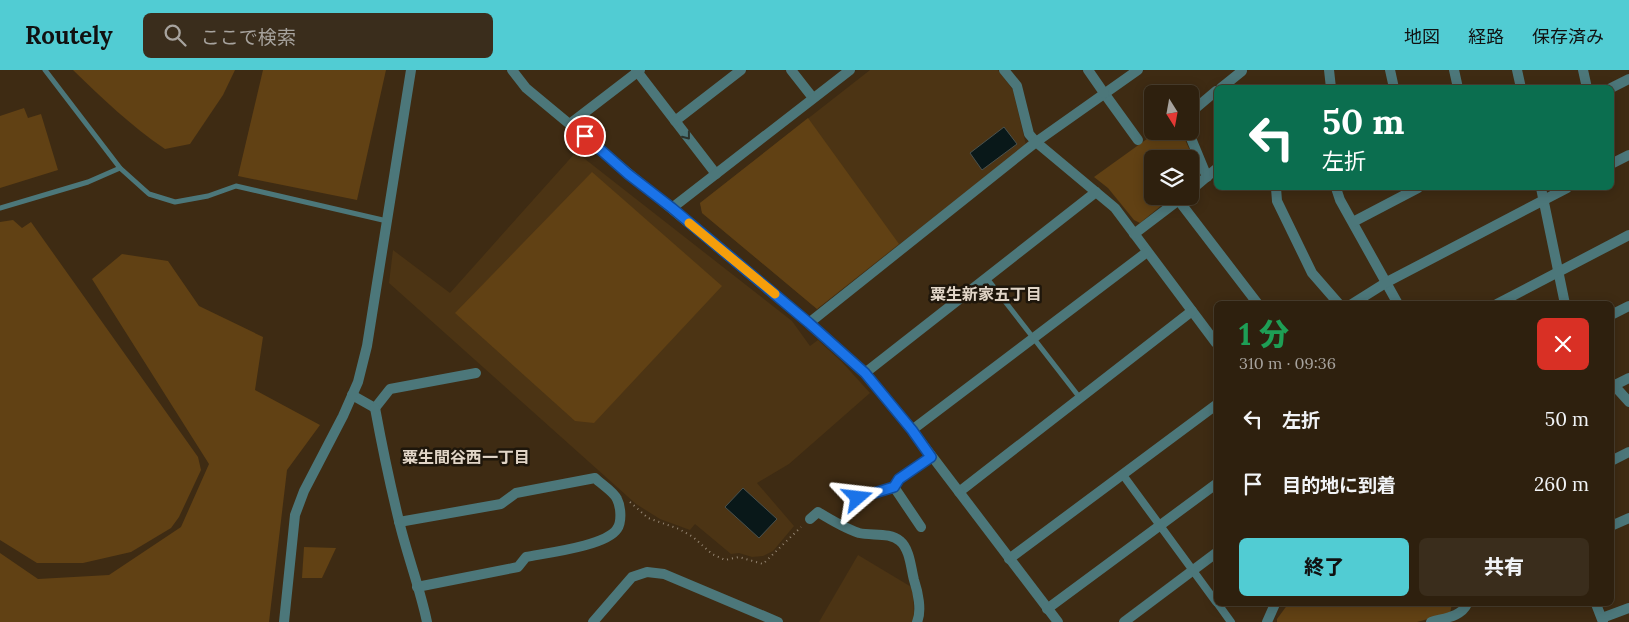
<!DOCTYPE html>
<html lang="ja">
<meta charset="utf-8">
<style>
:root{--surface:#2e200e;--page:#3a2d1c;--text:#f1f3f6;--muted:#a7a39e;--line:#493e2e;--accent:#51ccd3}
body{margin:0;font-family:Lora,"Noto Sans JP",serif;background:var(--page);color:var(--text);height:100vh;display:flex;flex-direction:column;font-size:19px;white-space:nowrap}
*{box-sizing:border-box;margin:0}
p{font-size:16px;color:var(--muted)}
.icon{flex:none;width:28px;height:28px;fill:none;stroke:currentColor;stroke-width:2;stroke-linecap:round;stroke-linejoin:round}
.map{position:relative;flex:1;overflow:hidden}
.details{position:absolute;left:1214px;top:231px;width:400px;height:305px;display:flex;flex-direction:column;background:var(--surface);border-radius:8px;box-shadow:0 2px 12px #0003,0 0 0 1px var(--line)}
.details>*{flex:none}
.banner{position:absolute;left:1214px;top:15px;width:400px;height:105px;border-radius:8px;box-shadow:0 2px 12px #0003,0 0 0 1px var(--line);background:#0b6e4f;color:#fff;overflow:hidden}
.needle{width:32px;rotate:169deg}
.controls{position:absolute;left:1144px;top:15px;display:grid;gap:10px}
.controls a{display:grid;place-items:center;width:55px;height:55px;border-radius:8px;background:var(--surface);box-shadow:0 2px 12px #0003,0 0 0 1px var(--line);font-size:25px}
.pin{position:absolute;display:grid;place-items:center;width:42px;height:42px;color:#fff;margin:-21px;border:2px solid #fff;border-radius:50%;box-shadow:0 1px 5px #0007}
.me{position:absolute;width:55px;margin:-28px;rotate:73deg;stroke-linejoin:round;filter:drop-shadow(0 0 4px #0008)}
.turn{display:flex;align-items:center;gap:18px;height:105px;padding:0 25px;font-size:22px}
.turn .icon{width:65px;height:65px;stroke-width:2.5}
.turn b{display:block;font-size:35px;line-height:42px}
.round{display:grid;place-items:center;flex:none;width:52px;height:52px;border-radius:8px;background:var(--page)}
.headline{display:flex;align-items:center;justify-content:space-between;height:85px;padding:0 25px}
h1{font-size:30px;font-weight:800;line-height:38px;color:#1e9e55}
.primary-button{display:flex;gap:10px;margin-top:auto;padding:10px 25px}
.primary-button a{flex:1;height:58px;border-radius:8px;background:var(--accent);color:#111;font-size:20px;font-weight:800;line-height:58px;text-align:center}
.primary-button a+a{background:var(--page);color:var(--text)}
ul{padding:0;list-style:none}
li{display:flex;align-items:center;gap:15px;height:65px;padding:0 25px}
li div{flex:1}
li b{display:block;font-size:19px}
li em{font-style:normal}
header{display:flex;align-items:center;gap:30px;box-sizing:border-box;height:70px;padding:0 25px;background:var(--accent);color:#111}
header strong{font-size:24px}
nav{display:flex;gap:28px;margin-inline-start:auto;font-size:18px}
.search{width:350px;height:45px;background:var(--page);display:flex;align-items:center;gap:12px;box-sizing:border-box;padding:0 18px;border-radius:8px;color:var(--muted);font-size:19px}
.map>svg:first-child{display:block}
.built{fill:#4c3414}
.green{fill:#614114}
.water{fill:#091819;stroke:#4a514d}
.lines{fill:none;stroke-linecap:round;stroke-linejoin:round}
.path{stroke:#968774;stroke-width:2;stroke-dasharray:1 4;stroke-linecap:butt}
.service{stroke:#4c777a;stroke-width:5}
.pedestrian{stroke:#4c777a;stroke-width:8}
.minor{stroke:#4c777a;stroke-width:10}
.tertiary{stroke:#4c777a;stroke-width:10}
.oneway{stroke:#2c332c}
.route-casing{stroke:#114b97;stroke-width:12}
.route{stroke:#1a73e8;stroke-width:9}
.slow{stroke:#f59e0b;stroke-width:9}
.labels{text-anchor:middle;stroke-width:5;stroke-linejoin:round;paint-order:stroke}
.neighbourhood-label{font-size:16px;font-weight:bold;fill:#e1d5c7;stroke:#1e160b}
</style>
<header>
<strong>Routely</strong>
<div class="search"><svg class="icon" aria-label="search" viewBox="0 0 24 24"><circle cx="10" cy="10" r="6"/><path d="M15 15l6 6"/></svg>ここで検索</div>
<nav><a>地図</a><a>経路</a><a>保存済み</a></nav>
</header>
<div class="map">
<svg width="1629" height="552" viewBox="0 0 1629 552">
<rect width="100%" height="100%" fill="#3e2b13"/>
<g class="built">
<path d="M870,0H998L1013,20L1026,75L817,239L702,143L700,133Z"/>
<path d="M576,82L792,251L810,276L818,270L842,292L870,323L789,394L757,413L794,456L773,481L763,486L752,487L739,483L731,484L695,454L690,460L660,449L636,434L389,213L393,180L450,223Z"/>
<path d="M858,485L913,518L914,548L912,552H819Z"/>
</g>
<g class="green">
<path d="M73,0H235L223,25L190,74L165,79C131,56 102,28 73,0Z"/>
<path d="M263,0H386L357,130L238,106Z"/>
<path d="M24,38L28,48L41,44L58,100L0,118V46Z"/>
<path d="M808,48L899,174L817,239L702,143L700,133Z"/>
<path d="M1158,61H1181L1198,98L1196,108L1190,113V89H1152V126H1173L1140,153L1134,150L1108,118L1094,107Z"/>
<path d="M592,102L722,216L594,353L575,351L455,243Z"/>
<path d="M13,150L22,158L31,152L198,387L201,400L179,447L171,458L131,482L83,493H37L0,470V152Z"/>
<path d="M122,184L168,191L199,236L263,267L255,320L320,355L287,400L269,552H0V483L38,509L109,505L181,457L209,394L92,209Z"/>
<path d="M304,477L336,478L322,508H302Z"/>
<path d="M1288,534H1452L1450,543L1417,552H1277V549Z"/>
</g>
<g class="water">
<path d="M1004,57L1017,74L982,100L970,83Z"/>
<path d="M743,418L777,449L759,468L725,437Z"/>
</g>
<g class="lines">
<path class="path" d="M630,432L648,448L679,459L693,467L712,484L725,490L739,487L763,494L801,457"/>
<g class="service">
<path d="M45,0L120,98L149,124L175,132L208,126L236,116L387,151"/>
<path d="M0,138L88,112L120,98"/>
<path d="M986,207L1080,328"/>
</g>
<g class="pedestrian">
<path d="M1123,405L1216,532"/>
<path d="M1218,534L1231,552"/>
</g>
<g class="minor">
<path d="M636,0L716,104"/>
<path d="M791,0L813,28"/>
<path d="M1004,0L1017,16L1029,64L1036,72L1115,138L1216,273"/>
<path d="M1329,0L1331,18"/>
<path d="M1390,0L1394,18"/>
<path d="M1454,0L1458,18"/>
<path d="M1517,0L1521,18"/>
<path d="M1583,0L1587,18"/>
<path d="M1221,18L1242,1"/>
<path d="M1611,18L1629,9"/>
<path d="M1104,23L1138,70"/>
<path d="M1190,43L1216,21"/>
<path d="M675,51L741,0"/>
<path d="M571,53L640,0"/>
<path d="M1188,61L1207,107"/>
<path d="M1276,118L1277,131L1312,203L1339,234"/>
<path d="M1336,118L1340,130L1398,234"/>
<path d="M1541,118L1565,234"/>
<path d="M1190,121L1216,99"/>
<path d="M1179,131L1258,234"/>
<path d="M1353,152L1418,118"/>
<path d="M1134,164L1184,126"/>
<path d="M1497,234L1629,165"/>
<path d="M1611,245L1629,236"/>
<path d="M809,253L1036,72L1138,0"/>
<path d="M865,303L1096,122"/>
<path d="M1611,312L1629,332"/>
<path d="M1611,317L1629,308"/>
<path d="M352,325L375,338L390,319L476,303"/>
<path d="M375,338C382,376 390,414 399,451C407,485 420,518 427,552"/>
<path d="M912,360L1147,182"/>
<path d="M1611,391L1629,382"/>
<path d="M894,417L921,457"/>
<path d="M959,422L1192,241"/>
<path d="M858,428L894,417L899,409L931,387"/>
<path d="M810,449L818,442C831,450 844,458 859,463C872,466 890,462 900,471C910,479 911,499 914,510C918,522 922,541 917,552"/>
<path d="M399,452L501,434L516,423L595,408C601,414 614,422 617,429C621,437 622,452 617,459C606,476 546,483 526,487L518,497L417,517"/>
<path d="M1611,456L1629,448"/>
<path d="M1596,534L1603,552"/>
<path d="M1047,539L1216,414"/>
<path d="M1602,548L1629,538"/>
<path d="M593,552L632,507L647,502L664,504L778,552"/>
<path d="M1124,552L1216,483"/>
<path d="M1267,552L1275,534"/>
<path d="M1431,552C1444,548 1461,547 1467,534"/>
</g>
<g class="tertiary">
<path d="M512,0L526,18L809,253L865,303L912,360L1058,552"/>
<path d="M1088,0L1104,23"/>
<path d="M1611,94L1629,85"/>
<path d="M672,138L850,0"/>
<path d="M1352,234L1387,212L1567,118"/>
<path d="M1009,489L1216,335"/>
<path d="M284,552L295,445L304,421L343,346L358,312L367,276L411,0"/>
</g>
</g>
<defs><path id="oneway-chevron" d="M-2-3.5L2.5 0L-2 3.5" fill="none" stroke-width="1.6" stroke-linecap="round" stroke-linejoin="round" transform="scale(1.25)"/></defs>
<use class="oneway" href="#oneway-chevron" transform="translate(687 66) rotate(52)"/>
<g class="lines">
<defs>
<path id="route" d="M585,66L628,104L672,138L809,253L865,303L912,360L931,387L899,409L894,417L858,428"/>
</defs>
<use href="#route" class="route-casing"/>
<use href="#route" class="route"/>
<path class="slow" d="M689,153L775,224"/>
</g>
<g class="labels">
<g class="neighbourhood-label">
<text x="986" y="230">粟生新家五丁目</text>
<text x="466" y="393">粟生間谷西一丁目</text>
</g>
</g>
</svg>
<div class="controls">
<a><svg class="needle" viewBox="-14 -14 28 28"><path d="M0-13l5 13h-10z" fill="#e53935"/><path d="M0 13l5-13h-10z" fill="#a7a39e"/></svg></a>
<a><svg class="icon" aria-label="layers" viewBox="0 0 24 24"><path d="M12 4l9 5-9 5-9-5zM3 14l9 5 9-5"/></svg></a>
</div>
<div class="pin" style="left:585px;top:66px;background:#d93025"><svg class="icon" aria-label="arrive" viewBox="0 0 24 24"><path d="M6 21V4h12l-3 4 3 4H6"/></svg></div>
<svg class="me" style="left:858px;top:428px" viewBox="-20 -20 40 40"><path d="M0-17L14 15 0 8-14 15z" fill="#1a73e8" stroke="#fff" stroke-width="4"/></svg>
<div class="banner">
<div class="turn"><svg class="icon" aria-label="left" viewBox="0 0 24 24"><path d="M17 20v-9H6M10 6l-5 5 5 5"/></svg><div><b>50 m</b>左折</div></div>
</div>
<section class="details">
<div class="headline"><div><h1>1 分</h1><p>310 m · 09:36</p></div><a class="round" style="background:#d93025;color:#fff"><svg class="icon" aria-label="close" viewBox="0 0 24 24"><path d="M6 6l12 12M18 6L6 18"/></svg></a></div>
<ul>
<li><svg class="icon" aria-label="left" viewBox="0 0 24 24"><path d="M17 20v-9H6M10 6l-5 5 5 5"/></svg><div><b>左折</b></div><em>50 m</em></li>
<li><svg class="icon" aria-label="arrive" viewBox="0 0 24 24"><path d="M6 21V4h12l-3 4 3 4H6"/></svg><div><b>目的地に到着</b></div><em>260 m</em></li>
</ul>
<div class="primary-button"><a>終了</a><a>共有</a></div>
</section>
</div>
